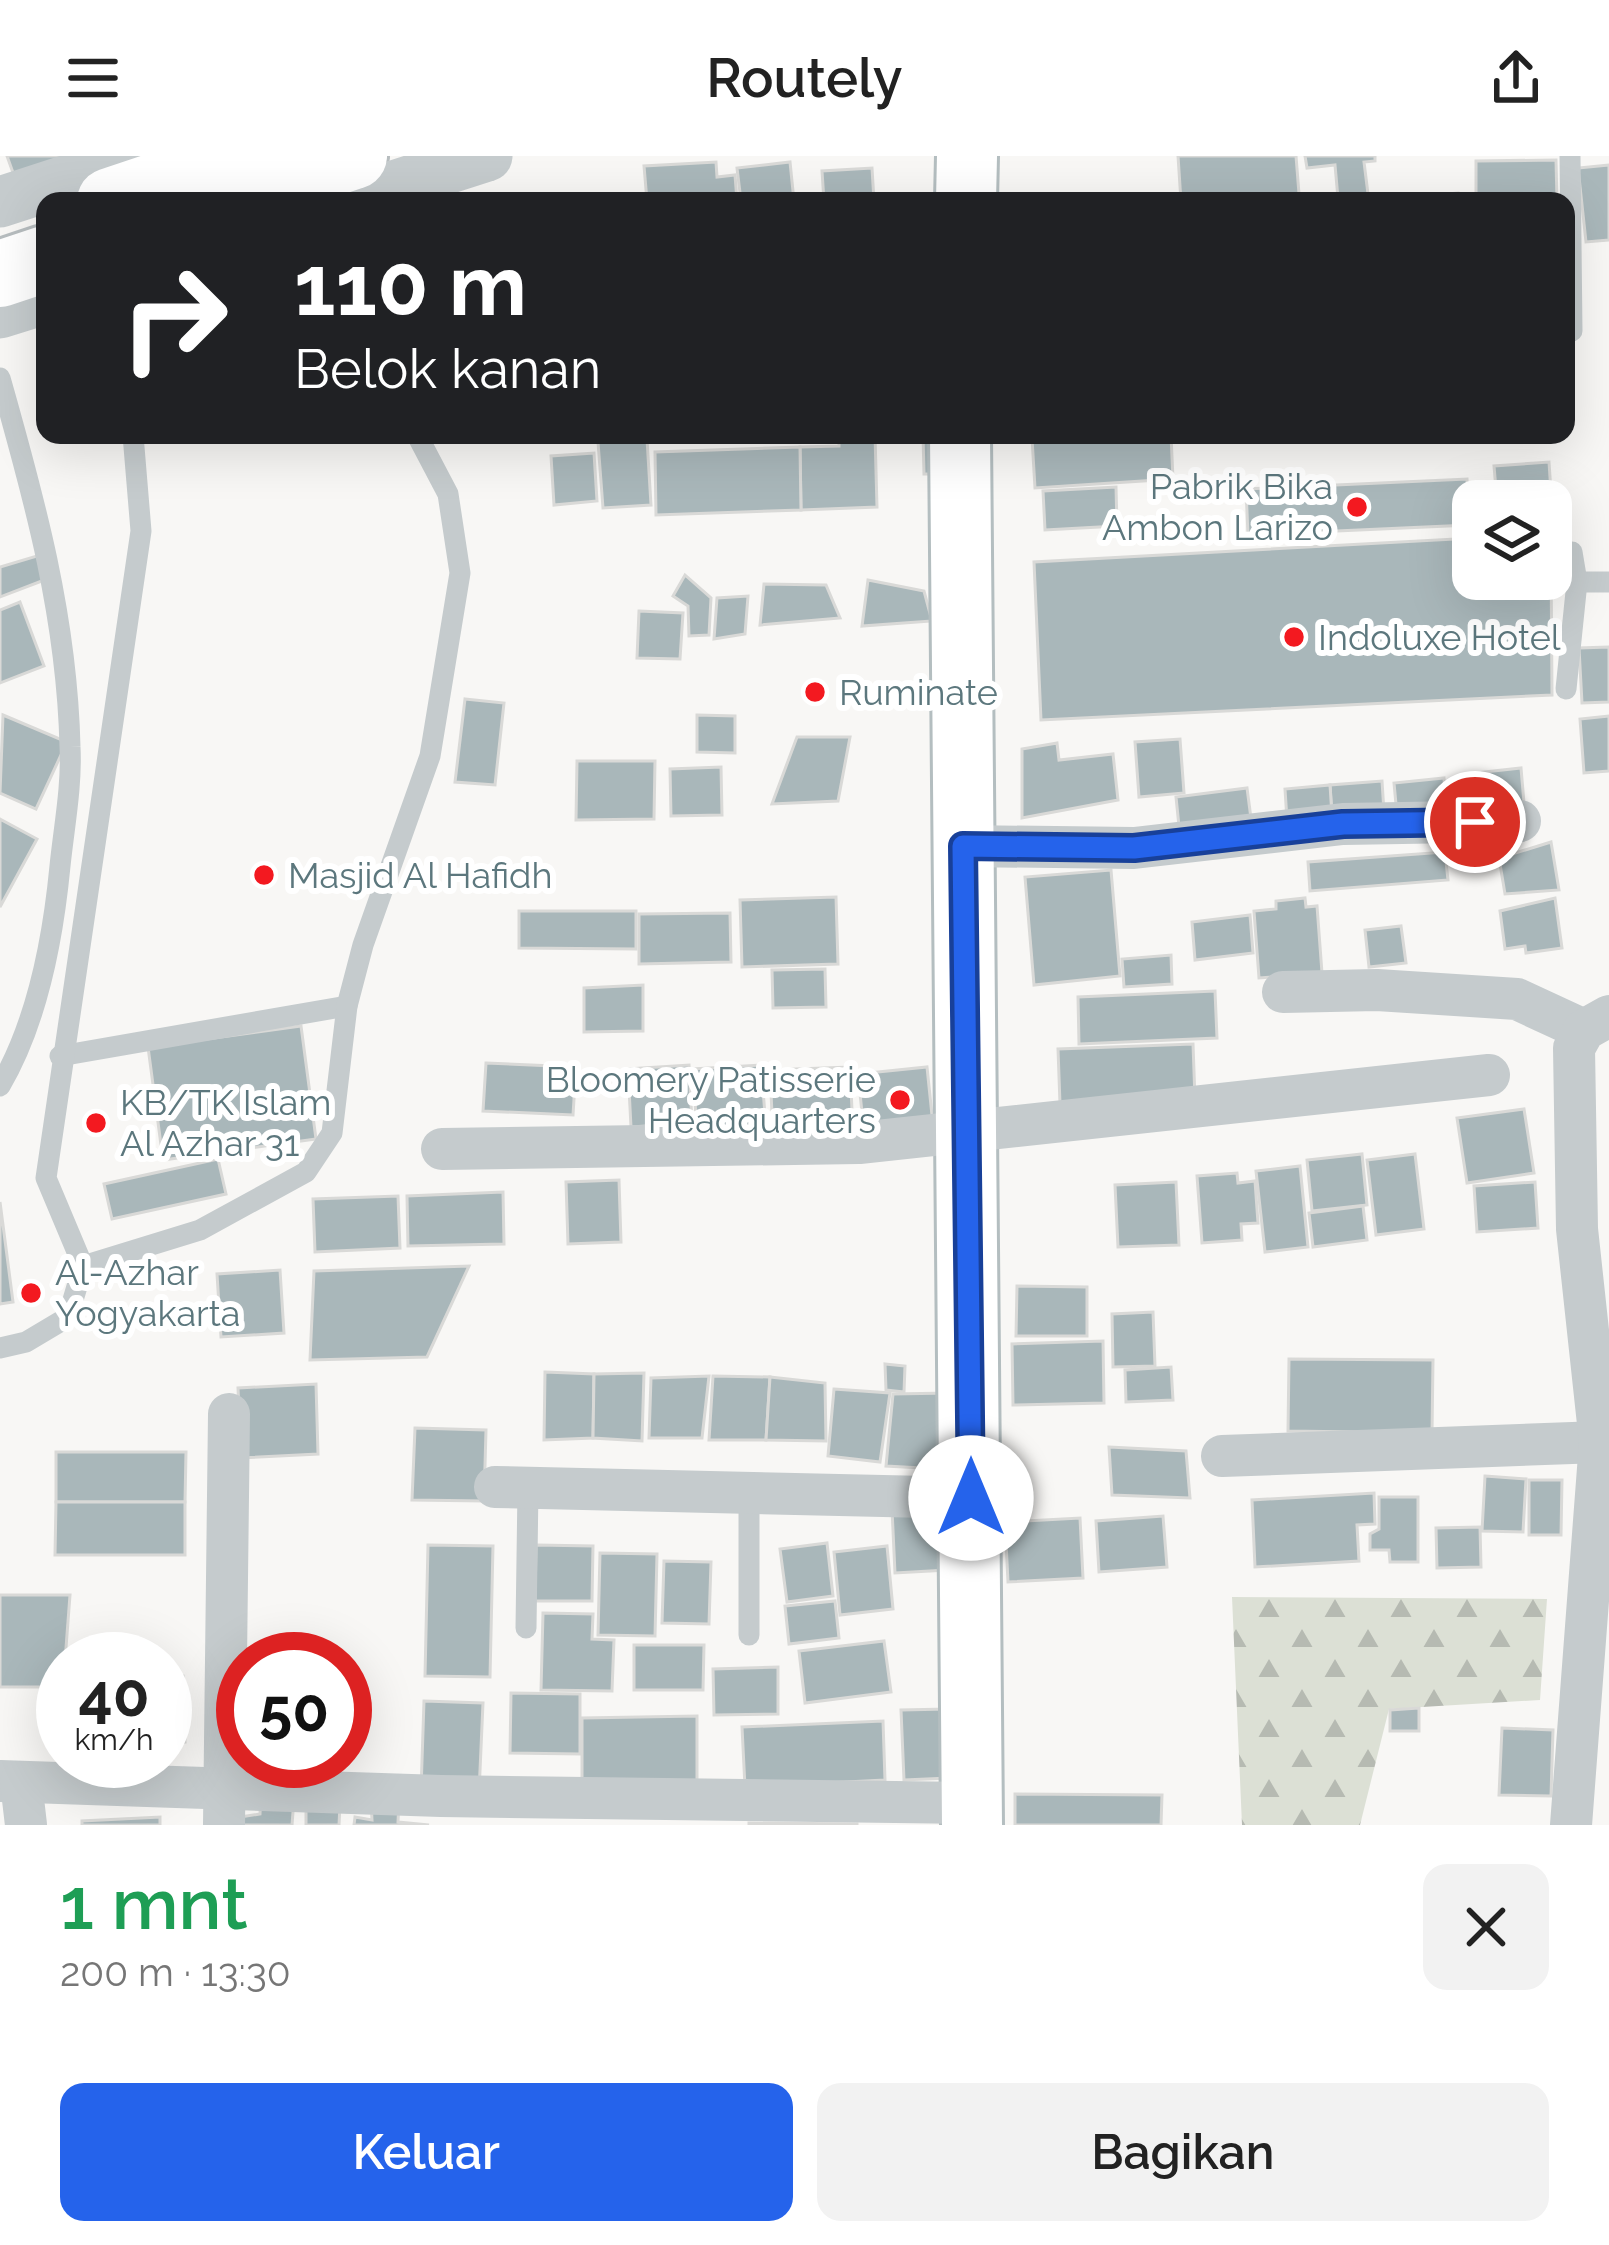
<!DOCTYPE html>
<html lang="id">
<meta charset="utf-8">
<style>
:root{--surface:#fff;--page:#f2f2f2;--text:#222;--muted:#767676;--accent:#2563eb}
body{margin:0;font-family:Raleway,sans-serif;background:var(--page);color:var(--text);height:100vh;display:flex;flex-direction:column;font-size:45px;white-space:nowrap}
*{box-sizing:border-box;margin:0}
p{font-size:39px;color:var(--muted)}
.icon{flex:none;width:66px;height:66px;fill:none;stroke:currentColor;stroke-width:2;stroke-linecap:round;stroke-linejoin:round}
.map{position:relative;height:1669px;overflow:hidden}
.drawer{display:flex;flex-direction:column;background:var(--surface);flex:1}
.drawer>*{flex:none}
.top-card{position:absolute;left:36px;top:36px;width:1539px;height:252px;border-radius:24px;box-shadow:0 12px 48px #0002;background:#202124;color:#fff;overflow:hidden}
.tools{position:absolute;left:1452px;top:324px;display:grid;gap:24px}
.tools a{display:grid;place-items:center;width:120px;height:120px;border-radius:24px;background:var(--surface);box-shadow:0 12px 48px #0002;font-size:60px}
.speed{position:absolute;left:36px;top:1476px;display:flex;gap:24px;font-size:60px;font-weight:700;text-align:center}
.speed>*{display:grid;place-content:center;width:156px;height:156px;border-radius:50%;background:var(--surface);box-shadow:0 12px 48px #0002;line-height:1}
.speed small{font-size:30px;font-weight:400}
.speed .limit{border:18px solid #d22;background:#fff;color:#111}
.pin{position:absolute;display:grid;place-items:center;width:102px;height:102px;color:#fff;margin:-51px;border:6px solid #fff;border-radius:50%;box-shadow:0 3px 12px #0007}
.me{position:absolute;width:132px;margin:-66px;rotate:0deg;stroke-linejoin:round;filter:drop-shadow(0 0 9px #0008)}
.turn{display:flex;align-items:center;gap:42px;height:252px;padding:0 60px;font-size:54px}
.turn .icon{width:156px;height:156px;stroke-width:2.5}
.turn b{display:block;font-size:84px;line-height:102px}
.round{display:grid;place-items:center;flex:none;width:126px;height:126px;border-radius:24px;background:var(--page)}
.headline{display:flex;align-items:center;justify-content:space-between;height:204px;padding:0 60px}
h1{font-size:72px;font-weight:600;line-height:90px;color:#1e9e55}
.button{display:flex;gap:24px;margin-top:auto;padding:24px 60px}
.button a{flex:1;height:138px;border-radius:24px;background:var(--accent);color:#fff;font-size:48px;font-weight:600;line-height:138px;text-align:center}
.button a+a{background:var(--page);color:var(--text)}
header{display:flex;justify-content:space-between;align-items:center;height:156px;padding:0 60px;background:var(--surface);font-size:54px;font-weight:600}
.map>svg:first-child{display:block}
.forest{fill:url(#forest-firs)}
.building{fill:#a9b7ba;stroke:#d9d9d7;stroke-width:3}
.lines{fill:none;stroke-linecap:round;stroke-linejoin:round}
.secondary-casing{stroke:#b4bec0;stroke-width:66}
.trunk-casing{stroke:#b7bdbf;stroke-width:72}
.service{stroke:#c5cbcd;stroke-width:21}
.minor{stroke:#c5cbcd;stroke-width:42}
.tertiary{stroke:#c5cbcd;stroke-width:51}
.secondary{stroke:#fff;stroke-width:60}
.trunk{stroke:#fff;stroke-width:66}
.route-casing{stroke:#184099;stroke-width:30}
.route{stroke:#2563eb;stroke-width:21}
.poi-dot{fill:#f31920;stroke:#fff;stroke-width:4.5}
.labels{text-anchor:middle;stroke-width:12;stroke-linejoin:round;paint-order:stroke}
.poi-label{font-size:36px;fill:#5c777d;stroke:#fff;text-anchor:start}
</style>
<header><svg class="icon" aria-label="menu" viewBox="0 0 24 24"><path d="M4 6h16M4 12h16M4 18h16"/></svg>Routely<svg class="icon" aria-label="share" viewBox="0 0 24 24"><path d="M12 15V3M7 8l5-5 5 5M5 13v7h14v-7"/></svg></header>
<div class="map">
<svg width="1609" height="1669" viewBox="0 0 1609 1669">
<defs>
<pattern id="forest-firs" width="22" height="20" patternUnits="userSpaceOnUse" patternTransform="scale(3)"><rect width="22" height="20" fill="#dce0d5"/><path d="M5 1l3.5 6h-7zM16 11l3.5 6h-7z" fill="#b6bab2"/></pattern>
</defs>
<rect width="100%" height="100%" fill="#f8f7f5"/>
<path class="forest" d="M1232,1441L1547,1443L1540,1544L1389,1553L1360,1669H1242Z"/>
<g class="building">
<path d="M7,0H89L16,25Z"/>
<path d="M1178,0H1296L1299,38L1181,45Z"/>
<path d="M1305,0H1375V5L1364,6L1368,38L1338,42L1335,9L1307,12Z"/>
<path d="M1556,4L1557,45H1476V5Z"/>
<path d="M716,6L717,21L735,19L737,45H647L644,10Z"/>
<path d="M790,6L794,45H741L737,12Z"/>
<path d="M1609,9V84L1586,86L1578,12Z"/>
<path d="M872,12L874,45H824L822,15Z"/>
<path d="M1458,37V45H1380V43Z"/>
<path d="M1299,38V45H1208Z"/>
<path d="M839,279H875L877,351L801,354L800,291L839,290Z"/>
<path d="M923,279H949V318H924Z"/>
<path d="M1171,279L1173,323L1035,332L1032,282Z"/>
<path d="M647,283L651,349L603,352L598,286Z"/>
<path d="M800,291L801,354L656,359L655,296Z"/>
<path d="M594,297L597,345L554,349L551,300Z"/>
<path d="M1549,306L1553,366L1551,345H1497L1494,310Z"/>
<path d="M1467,323L1469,369L1248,379L1246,333Z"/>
<path d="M1116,331L1117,370L1045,374L1043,335Z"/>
<path d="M1495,331L1496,345H1474L1473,332Z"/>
<path d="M1473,382V423H1551V396L1552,539L1041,564L1034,406Z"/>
<path d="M40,399L47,423L0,441V411Z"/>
<path d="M685,419L711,442L709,479L689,480L688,450L673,440Z"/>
<path d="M868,424L924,435L932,465L862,470Z"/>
<path d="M764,428L826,429L840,462L760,469Z"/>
<path d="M748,440L745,478L714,483L717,442Z"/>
<path d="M20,446L44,510L0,527V454Z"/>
<path d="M639,455L683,457L680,503L637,502Z"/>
<path d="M1609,491V546L1582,547L1579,492Z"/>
<path d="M465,543L504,547L495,629L455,626Z"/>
<path d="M3,559L67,586L36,653L0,637Z"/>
<path d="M697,559L735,560V597L697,596Z"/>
<path d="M1609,560V615L1584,617L1580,563Z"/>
<path d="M797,581H850L838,645L772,648Z"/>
<path d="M1180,583L1184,637L1139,641L1135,586Z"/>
<path d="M1057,587L1059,604L1113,598L1118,644L1022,662V593Z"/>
<path d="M577,605H655L654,663L576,664Z"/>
<path d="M721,611L722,659L671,660L670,613Z"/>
<path d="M1521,612L1524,647L1470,653L1466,618Z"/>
<path d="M1444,622L1446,654L1397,659L1394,627Z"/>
<path d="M1382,625L1384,656L1332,660L1330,629Z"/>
<path d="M1330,629L1332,660L1287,664L1285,633Z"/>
<path d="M1247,632L1252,670L1180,680L1176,641Z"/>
<path d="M0,663L37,683L0,751Z"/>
<path d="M1551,686L1559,734L1505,738L1499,702Z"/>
<path d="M1445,696L1448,724L1310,735L1308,706Z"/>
<path d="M1111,714L1120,820L1034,829L1025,721Z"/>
<path d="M836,741L838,808L742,811L740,744Z"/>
<path d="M1305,742L1306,751L1317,750L1322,817L1259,822L1254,755L1276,753V745Z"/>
<path d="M1555,742L1562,792L1526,797L1525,790L1505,793L1500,755Z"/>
<path d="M519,755H636V793L519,792Z"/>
<path d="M730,757L731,806L639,808V758Z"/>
<path d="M1250,759L1253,797L1195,804L1192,766Z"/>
<path d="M1401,770L1406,807L1369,811L1365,774Z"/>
<path d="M1171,799L1172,828L1124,831L1122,803Z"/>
<path d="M825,813L826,851L773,852L772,814Z"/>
<path d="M643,829V875L584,876V832Z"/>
<path d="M1215,835L1217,882L1079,888L1078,841Z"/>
<path d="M301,870L316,983L163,1004L148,891Z"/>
<path d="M1193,888L1195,943L1060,948L1058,893Z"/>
<path d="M486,907L576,911L573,959L483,955Z"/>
<path d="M689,909L692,967L631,971L628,913Z"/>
<path d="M761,909L766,971L697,977L693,913Z"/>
<path d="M850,911L853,976L773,980L770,914Z"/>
<path d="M927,911L933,969L864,976L858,918Z"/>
<path d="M1524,953L1534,1017L1467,1027L1457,962Z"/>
<path d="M1362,998L1367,1049L1312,1055L1307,1004Z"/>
<path d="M1415,998L1424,1073L1376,1079L1367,1004Z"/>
<path d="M218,1003L226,1038L112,1063L104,1028Z"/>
<path d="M1300,1010L1308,1091L1265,1096L1256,1015Z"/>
<path d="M1237,1017L1238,1027L1255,1025L1258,1067L1241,1068L1242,1084L1202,1087L1197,1020Z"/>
<path d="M619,1024L621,1086L568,1088L566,1026Z"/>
<path d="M1176,1026L1179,1089L1118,1091L1115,1029Z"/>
<path d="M1535,1026L1538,1072L1477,1076L1474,1030Z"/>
<path d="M503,1036L504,1088L408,1090L407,1040Z"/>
<path d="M398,1040L400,1092L315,1096L313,1043Z"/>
<path d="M0,1046L13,1146L0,1148Z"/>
<path d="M1363,1050L1367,1084L1313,1091L1309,1057Z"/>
<path d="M469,1110L427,1201L310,1204L314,1115Z"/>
<path d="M280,1114L284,1177L221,1181L217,1118Z"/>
<path d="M1017,1130L1087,1131V1180H1016Z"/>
<path d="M1153,1156L1155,1210L1113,1211L1112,1158Z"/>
<path d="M1103,1185L1104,1247L1013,1249L1012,1188Z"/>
<path d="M1289,1203L1433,1204L1432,1277L1288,1275Z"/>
<path d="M885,1208L905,1210L904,1236L886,1234Z"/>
<path d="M1171,1211L1173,1244L1126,1246L1125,1214Z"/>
<path d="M545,1216L594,1218L593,1282L544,1284Z"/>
<path d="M644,1217L642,1285L593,1282L594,1218Z"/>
<path d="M709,1220L702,1282H649L651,1222Z"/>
<path d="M713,1220L770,1221L766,1284H709Z"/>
<path d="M770,1221L825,1227L826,1285L766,1284Z"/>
<path d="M316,1228L318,1298L241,1302L238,1232Z"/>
<path d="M834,1233L890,1237L880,1306L828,1300Z"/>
<path d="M949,1237L940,1313L886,1310L893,1238Z"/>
<path d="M415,1272L486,1274L484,1345L412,1344Z"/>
<path d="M1109,1291L1186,1295L1190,1342L1112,1339Z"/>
<path d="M56,1296H186L185,1346H56Z"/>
<path d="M1485,1320L1526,1323L1523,1376L1482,1375Z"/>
<path d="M1529,1324H1562L1561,1379H1529Z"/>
<path d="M1374,1337L1375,1368L1357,1369L1359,1405L1255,1411L1252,1344Z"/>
<path d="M1379,1341H1418V1406H1390L1389,1394H1370V1378L1379,1373Z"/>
<path d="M56,1346H185V1399H55Z"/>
<path d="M943,1351L947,1414L895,1417L892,1353Z"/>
<path d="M1163,1360L1167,1411L1099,1416L1096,1365Z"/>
<path d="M1080,1362L1083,1422L1008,1426L1005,1366Z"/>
<path d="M1480,1371L1481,1411L1437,1412L1436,1372Z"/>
<path d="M827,1387L833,1440L787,1446L780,1393Z"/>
<path d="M428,1389L493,1390L490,1521L425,1520Z"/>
<path d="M536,1389L593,1390L592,1445H535Z"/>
<path d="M887,1390L893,1453L840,1459L834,1396Z"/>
<path d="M600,1397L657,1398L655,1480L598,1479Z"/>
<path d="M664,1405L711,1406L709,1468L662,1467Z"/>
<path d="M0,1439H70L63,1531H0Z"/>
<path d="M835,1445L839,1482L789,1488L785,1450Z"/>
<path d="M543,1457L593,1458L592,1483L614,1484L612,1535L541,1534Z"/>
<path d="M884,1485L891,1536L805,1547L799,1495Z"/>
<path d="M634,1489H704L703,1534H634Z"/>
<path d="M778,1511V1558L714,1559L713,1513Z"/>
<path d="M183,1520L185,1586L165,1587V1521Z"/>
<path d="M511,1537L580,1538V1598L510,1597Z"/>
<path d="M424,1545L483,1547L479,1637L421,1635Z"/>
<path d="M1419,1552V1575H1390V1554Z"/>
<path d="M947,1553L949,1622L904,1624L901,1554Z"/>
<path d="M697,1560V1640L582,1641V1562Z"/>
<path d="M883,1565L885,1624L745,1631L742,1571Z"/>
<path d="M1502,1572L1553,1574L1551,1640L1499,1639Z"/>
<path d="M261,1636L294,1643L292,1669H239L240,1661L260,1658Z"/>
<path d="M1015,1638L1162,1639L1161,1669H1015Z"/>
<path d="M371,1644L399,1645L398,1666L429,1669H354L355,1661L372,1664Z"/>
<path d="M306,1648H340L339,1669H306Z"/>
<path d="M160,1661V1669H82V1665Z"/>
<path d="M749,1667L857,1668V1669H749Z"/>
</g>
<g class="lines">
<defs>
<g id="secondary">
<path d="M966,45L967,0"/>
<path d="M960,279L972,1669"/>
</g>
<g id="trunk">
<path d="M110,45L245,0"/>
<path d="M219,45L354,0"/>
<path d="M0,118L45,103"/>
</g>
</defs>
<use href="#secondary" class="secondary-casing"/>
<use href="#trunk" class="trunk-casing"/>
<g class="service">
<path d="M1570,0L1572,175"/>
<path d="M0,222C35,345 67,462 70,591C72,630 64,671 60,710C53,783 37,867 0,930"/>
<path d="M1551,396H1572L1577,426L1566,533"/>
<path d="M1577,426H1609"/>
<path d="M60,900L347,850"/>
<path d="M83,1110L200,1074L306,1016L332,977L347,850L363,789L430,600L460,417L448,338L417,279"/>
<path d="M0,1192L26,1186L68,1161L83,1110L46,1022L141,375L133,279"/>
<path d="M526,1472L528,1332"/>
<path d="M749,1479V1341"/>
</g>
<g class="minor">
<path d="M963,690L1134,692L1343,668L1520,665"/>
<path d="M1283,836L1377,834L1517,843L1584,874"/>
<path d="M442,993L859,987L1489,919"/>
<path d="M1222,1300L1600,1286"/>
<path d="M495,1331L971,1342"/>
<path d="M0,1625L441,1640L971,1647"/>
<path d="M21,1626L26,1669"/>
<path d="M224,1669L229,1258"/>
<path d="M1571,1669L1600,1286L1577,1073L1574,892L1584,874L1609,860"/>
</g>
<g class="tertiary">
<path d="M347,45L487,0"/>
<path d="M0,46L142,0"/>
<path d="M0,157L45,143"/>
</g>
<use href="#secondary" class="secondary"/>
<use href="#trunk" class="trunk"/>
</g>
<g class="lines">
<defs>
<path id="route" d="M971,1342L963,690L1134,692L1343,668L1475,666"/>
</defs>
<use href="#route" class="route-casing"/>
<use href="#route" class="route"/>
</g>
<g class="poi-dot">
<circle cx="1357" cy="351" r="12"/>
<circle cx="1294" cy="481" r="12"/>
<circle cx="815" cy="536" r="12"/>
<circle cx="264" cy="719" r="12"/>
<circle cx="900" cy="944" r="12"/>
<circle cx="96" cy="967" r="12"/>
<circle cx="31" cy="1137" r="12"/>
</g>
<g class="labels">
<g class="poi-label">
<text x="1333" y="343" text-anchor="end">Pabrik Bika<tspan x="1333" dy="41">Ambon Larizo</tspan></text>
<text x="1318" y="494">Indoluxe Hotel</text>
<text x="839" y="549">Ruminate</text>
<text x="288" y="732">Masjid Al Hafidh</text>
<text x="876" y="936" text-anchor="end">Bloomery Patisserie<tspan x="876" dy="41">Headquarters</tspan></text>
<text x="120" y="959">KB/TK Islam<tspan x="120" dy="41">Al Azhar 31</tspan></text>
<text x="55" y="1129">Al-Azhar<tspan x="55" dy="41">Yogyakarta</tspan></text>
</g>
</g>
</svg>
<div class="tools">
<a><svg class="icon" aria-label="layers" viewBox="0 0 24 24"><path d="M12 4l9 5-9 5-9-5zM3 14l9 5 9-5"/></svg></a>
</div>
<div class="speed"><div>40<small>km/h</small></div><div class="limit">50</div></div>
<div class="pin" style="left:1475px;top:666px;background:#d93025"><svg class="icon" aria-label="arrive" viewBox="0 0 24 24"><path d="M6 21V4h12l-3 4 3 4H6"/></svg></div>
<svg class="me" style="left:971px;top:1342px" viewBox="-20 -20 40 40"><circle r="19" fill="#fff"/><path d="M0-13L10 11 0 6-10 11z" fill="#2563eb"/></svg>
<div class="top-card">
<div class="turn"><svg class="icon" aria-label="right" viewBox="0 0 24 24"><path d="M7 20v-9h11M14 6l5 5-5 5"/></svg><div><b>110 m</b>Belok kanan</div></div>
</div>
</div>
<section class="drawer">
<div class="headline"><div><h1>1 mnt</h1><p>200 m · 13:30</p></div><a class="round"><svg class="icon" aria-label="close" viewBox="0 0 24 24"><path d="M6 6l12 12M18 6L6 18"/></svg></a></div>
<div class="button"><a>Keluar</a><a>Bagikan</a></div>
</section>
